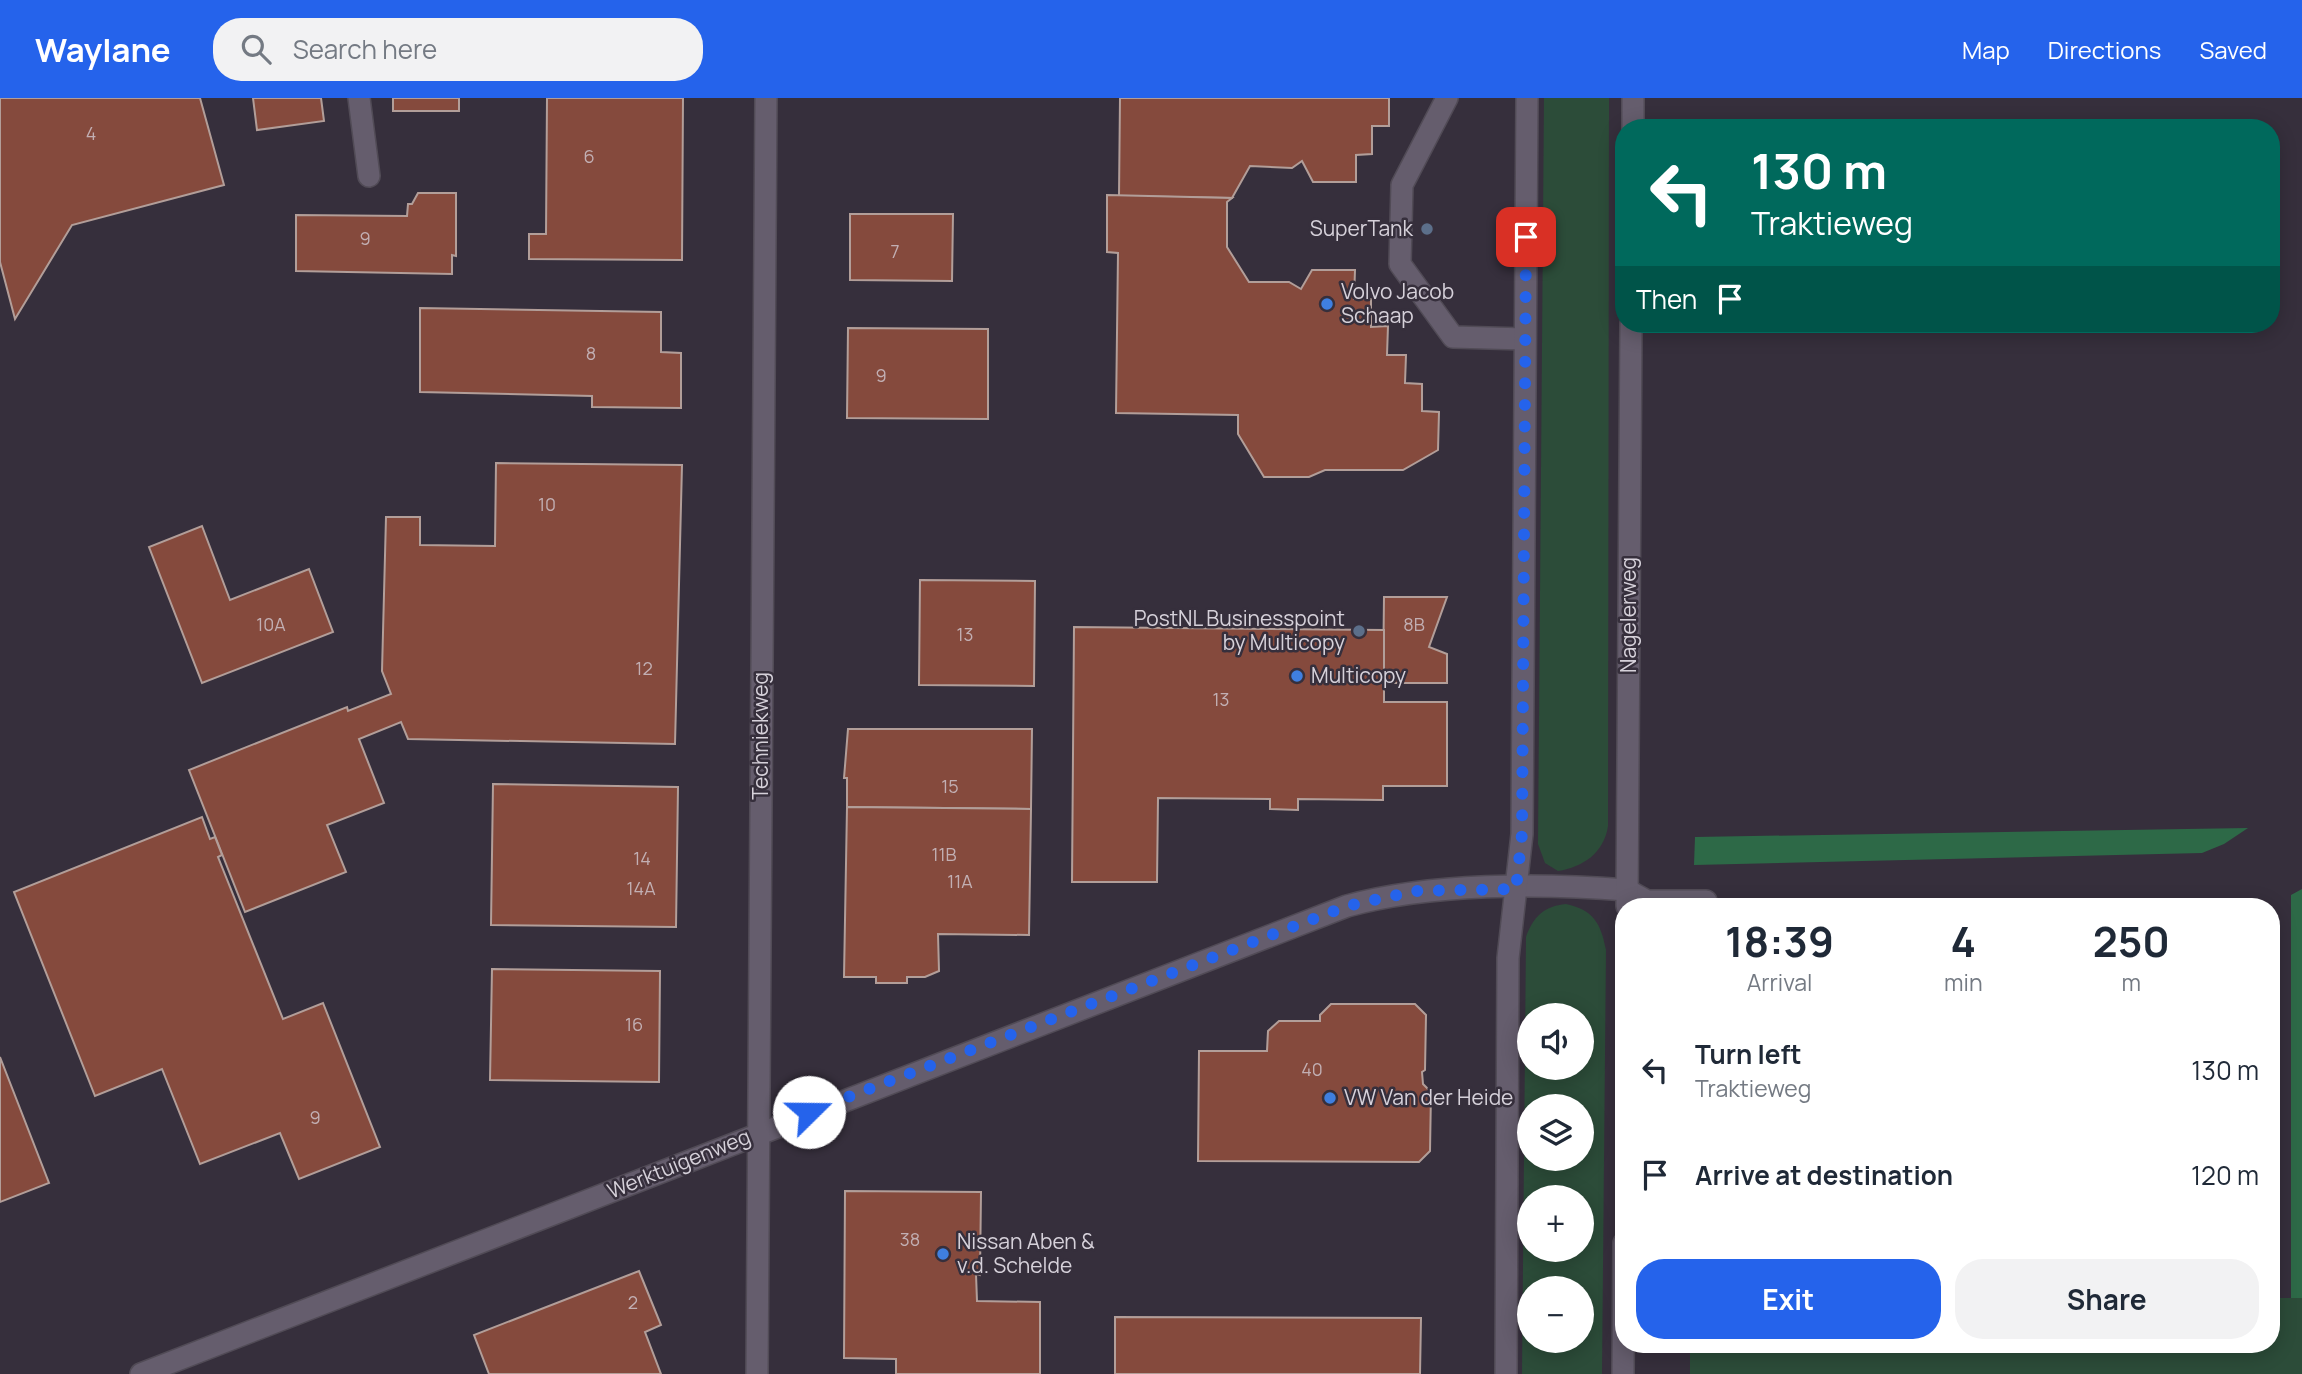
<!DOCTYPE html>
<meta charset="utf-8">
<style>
:root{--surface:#fff;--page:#f2f2f3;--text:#1f2937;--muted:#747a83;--accent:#2563eb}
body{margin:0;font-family:Manrope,sans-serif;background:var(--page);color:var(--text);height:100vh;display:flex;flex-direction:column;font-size:26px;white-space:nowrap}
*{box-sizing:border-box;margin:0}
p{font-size:23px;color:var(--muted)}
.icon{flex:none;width:38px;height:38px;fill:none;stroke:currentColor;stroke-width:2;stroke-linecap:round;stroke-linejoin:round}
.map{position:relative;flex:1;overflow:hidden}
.sheet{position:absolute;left:1615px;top:800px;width:665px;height:455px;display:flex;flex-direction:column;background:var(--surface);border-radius:28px;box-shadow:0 4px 18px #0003}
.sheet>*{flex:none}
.hud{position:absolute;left:1615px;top:21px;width:665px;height:214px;border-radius:28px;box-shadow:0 4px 18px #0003;background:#00695c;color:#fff;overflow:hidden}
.tools{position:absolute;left:1517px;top:905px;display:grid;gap:14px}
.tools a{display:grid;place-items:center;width:77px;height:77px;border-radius:50%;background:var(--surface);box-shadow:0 4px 18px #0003;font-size:35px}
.pin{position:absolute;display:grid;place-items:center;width:60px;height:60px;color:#fff;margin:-30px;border-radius:14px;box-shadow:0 4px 10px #0006}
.me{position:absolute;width:77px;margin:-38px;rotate:68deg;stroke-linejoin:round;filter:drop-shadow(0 0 5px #0008)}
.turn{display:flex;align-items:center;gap:24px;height:147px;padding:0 21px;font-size:32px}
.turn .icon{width:91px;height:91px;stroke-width:2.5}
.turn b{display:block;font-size:49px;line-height:60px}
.then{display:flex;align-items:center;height:66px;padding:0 21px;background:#0003;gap:14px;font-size:26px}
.eta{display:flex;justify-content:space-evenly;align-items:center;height:119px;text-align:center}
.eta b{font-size:42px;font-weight:700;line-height:49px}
.primary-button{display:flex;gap:14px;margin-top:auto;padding:14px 21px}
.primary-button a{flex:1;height:80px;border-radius:28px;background:var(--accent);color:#fff;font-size:28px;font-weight:700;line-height:80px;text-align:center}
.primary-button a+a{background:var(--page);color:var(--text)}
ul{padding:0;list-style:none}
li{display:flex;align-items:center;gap:21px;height:105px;padding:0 21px}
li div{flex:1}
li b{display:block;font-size:26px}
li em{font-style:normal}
header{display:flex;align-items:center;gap:42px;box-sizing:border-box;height:98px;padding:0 35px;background:var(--accent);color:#fff}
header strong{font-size:33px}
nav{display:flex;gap:38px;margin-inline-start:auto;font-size:24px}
.search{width:490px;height:63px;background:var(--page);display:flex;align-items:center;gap:18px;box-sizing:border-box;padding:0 24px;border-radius:28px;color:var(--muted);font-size:26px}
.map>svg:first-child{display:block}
.green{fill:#2c4c39;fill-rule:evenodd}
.forest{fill:#2d6947}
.building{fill:#854a3d;stroke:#b29e99;stroke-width:2}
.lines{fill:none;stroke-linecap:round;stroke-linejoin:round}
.service-casing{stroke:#514b56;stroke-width:24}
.minor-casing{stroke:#514b56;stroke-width:24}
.secondary-casing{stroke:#514b56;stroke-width:24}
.service{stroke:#655d6d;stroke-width:21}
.minor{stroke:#655d6d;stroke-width:21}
.secondary{stroke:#655d6d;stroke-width:21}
.route{stroke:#2563eb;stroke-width:12;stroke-dasharray:0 21.6}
.service-dot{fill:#5c6f8a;stroke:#362f3c;stroke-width:2.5}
.shop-dot{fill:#3f7fe0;stroke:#362f3c;stroke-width:2.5}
.labels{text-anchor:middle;stroke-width:5;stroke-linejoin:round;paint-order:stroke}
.number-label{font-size:18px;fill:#c2afb3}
.poi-label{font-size:21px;fill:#d6d1da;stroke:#362f3c;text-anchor:start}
.street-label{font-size:21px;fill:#d6d1da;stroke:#362f3c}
</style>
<header>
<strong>Waylane</strong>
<div class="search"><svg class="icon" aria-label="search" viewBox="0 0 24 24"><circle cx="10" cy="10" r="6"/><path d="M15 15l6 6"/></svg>Search here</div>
<nav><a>Map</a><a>Directions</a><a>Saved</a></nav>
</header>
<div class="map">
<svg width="2302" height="1276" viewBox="0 0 2302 1276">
<rect width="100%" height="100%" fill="#362f3c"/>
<g class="green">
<path d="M1544,0H1609L1608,728C1604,755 1583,769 1558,773L1545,765L1538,746Z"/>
<path d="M1566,806C1594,812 1601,826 1606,852L1602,1276H1522L1526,839C1533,819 1544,808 1566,806ZM1530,917H1582V970H1530ZM1530,1008H1582V1060H1530ZM1530,1099H1582V1152H1530ZM1530,1190H1582V1242H1530Z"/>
<path d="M2272,1200H2302V1276H1690V1246H2272Z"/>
</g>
<g class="forest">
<path d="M2248,730L2224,746L2202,755L1694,767L1695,739Z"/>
<path d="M2302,791V1200H2291V797Z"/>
</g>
<g class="building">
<path d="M0,0H200L224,87L72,127L15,221L0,164Z"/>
<path d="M253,0H321L324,23L257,32Z"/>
<rect x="393" y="0" width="66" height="13"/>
<path d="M547,0H683L682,162L529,161V136H546Z"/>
<path d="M1120,0H1389V28H1372V56L1356,57V84H1313L1302,63L1292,70L1250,68L1232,100L1119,98Z"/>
<path d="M418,95H456V158L452,157V176L296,173V117L407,118L408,106H412Z"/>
<path d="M1107,97L1232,100L1227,104V149L1249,184H1289L1301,191L1312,172H1355L1354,201H1371V229L1388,228L1387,257H1406L1405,285L1422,286V313L1439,314L1438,352L1403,372H1325L1309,379H1264L1238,336V317L1116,315L1118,155L1107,154Z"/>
<path d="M850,116H953L952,183L850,182Z"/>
<path d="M420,210L661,214V254L681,255V310L592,309V298L420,294Z"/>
<path d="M848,230L988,231V321L847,320Z"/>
<path d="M496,365L682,367L675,646L408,641L401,624L359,641L384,705L327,727L346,774L245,814L189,672L347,609L348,613L391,596L382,573L386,419H420V447L495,448Z"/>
<path d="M202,428L230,502L309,471L333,534L202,585L149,449Z"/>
<path d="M920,482L1035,483L1034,588L919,587Z"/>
<path d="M1384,499H1447L1429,549L1447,556V585H1383Z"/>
<path d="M1074,529L1384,532V604H1447V688H1383V702L1298,701V712L1270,711V701L1158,700L1157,784H1072Z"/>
<path d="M848,631H1032L1031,711L847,709V680H844Z"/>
<path d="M493,686L678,689L676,829L491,827Z"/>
<path d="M847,709L1031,711L1029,837L938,836L939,873L925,879H907V885H876V879H844Z"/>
<path d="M202,719L210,741L215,739L222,757L218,759L283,921L323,905L380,1049L299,1081L280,1035L200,1066L162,971L95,998L14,794Z"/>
<path d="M492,871L660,873L659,984L490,982Z"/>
<path d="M1331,906H1415L1426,917L1425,972L1422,974L1423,986L1431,994L1430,1053L1419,1064L1198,1063L1199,953H1267L1268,933L1279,923H1320V917Z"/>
<path d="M0,959L49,1085L0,1104Z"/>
<path d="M845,1093L981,1094L980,1177L976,1176L977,1203L1040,1204V1276H896V1261L844,1260Z"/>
<path d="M639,1173L661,1227L645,1234L661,1276H489L474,1237Z"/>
<path d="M1115,1219L1421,1220L1420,1276H1115Z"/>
</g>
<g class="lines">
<defs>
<g id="service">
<path d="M1447,0L1402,87L1400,166L1453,239L1525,241"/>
<path d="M1627,792L1647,803H1706"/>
</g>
<g id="minor">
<path d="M359,0L369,78"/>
<path d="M141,1276L1347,808C1431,785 1540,785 1627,792"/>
<path d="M757,1276L766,0"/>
<path d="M1506,1276L1508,860L1522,736L1527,0"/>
</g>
<g id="secondary">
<path d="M1633,30V0"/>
<path d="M1627,808L1631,226"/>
<path d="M1623,1276L1624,1145"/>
</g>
</defs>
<use href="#service" class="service-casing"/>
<use href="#minor" class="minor-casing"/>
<use href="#secondary" class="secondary-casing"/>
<use href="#service" class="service"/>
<use href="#minor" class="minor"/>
<use href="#secondary" class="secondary"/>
</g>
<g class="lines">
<path class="route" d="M809,1014L1347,808L1415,793L1516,791L1522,736L1526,139"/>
</g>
<g class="service-dot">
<circle cx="1427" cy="131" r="7"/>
<circle cx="1359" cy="533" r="7"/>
</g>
<g class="shop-dot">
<circle cx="1327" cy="206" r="7"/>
<circle cx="1297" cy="578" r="7"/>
<circle cx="1330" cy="1000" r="7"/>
<circle cx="943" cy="1156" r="7"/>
</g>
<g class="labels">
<g class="number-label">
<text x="91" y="42">4</text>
<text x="589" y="65">6</text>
<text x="365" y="147">9</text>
<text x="895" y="160">7</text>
<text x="591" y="262">8</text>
<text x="881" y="284">9</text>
<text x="547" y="413">10</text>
<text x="271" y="533">10A</text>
<text x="1414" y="533">8B</text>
<text x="965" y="543">13</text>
<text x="644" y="577">12</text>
<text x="1221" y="608">13</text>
<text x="950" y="695">15</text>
<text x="944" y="763">11B</text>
<text x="642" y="767">14</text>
<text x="960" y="790">11A</text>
<text x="641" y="797">14A</text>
<text x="634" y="933">16</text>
<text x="1312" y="978">40</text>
<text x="315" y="1026">9</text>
<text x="910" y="1148">38</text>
<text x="633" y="1211">2</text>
</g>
<g class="poi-label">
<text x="1413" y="138" text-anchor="end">SuperTank</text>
<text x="1341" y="201">Volvo Jacob<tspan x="1341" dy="24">Schaap</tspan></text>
<text x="1345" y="528" text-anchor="end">PostNL Businesspoint<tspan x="1345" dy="24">by Multicopy</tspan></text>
<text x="1311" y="585">Multicopy</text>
<text x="1344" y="1007">VW Van der Heide</text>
<text x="957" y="1151">Nissan Aben &amp;<tspan x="957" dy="24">v.d. Schelde</tspan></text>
</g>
<g class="street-label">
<text transform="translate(1629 517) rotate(-90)" y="7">Nagelerweg</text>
<text transform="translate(761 638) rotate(-90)" y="7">Techniekweg</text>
<text transform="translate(679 1066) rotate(-22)" y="7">Werktuigenweg</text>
</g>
</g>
</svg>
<div class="tools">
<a><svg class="icon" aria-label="sound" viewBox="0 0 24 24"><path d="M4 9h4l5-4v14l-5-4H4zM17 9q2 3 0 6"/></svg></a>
<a><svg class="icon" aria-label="layers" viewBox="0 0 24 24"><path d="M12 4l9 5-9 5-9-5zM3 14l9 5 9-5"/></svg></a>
<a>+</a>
<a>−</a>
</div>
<div class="pin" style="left:1526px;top:139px;background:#d93025"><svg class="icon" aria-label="arrive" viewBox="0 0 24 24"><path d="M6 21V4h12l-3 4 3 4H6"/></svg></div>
<svg class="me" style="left:809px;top:1014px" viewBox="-20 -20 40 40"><circle r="19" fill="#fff"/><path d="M0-13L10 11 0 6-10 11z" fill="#2563eb"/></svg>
<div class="hud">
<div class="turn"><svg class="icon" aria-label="left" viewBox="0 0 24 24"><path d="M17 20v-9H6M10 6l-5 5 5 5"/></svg><div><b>130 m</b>Traktieweg</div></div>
<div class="then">Then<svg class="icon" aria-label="arrive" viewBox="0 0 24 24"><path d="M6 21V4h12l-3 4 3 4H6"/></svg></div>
</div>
<section class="sheet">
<div class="eta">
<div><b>18:39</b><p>Arrival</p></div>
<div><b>4</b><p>min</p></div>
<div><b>250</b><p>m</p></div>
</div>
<ul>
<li><svg class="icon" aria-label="left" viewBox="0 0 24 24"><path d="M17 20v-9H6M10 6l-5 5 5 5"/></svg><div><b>Turn left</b><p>Traktieweg</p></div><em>130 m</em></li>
<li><svg class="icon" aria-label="arrive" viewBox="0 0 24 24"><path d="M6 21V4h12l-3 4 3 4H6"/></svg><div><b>Arrive at destination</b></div><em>120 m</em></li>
</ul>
<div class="primary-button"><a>Exit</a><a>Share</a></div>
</section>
</div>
